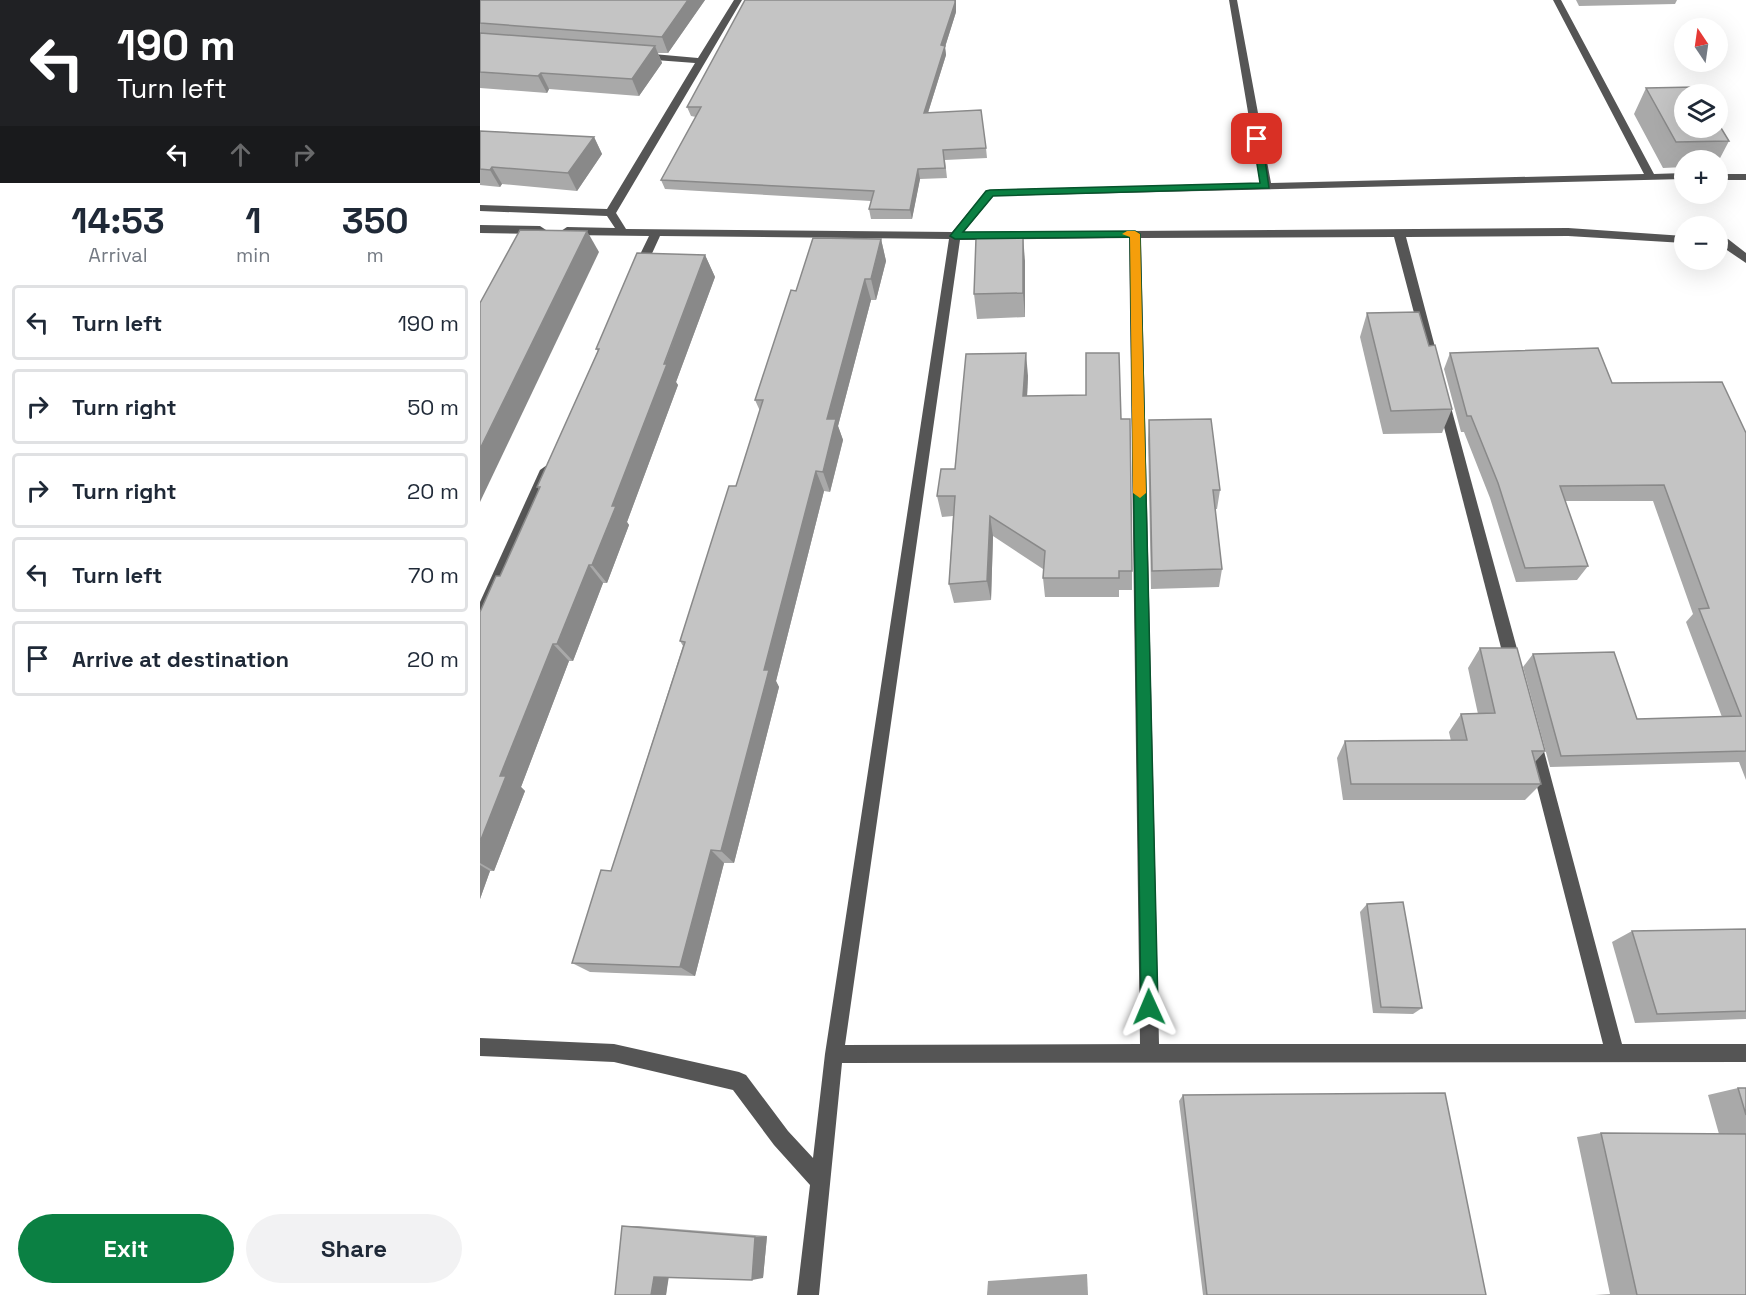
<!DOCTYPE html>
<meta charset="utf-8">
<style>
:root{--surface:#fff;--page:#f2f2f3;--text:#1f2937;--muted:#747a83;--line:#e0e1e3;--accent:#0b8043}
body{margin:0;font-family:"Space Grotesk",sans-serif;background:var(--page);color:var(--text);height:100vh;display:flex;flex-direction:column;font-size:22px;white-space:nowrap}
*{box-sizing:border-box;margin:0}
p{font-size:20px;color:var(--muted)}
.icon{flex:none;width:33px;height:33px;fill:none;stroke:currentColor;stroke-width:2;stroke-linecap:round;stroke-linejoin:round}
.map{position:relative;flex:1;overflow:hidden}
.panel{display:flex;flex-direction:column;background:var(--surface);width:480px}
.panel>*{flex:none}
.guide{background:#202124;color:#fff;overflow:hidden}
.needle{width:39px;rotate:347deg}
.controls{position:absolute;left:1194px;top:18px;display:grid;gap:12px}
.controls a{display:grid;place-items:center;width:54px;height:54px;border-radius:50%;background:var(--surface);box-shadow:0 6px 24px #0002;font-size:30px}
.pin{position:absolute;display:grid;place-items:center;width:51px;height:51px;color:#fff;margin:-26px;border-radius:12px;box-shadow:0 3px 9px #0006}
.me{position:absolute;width:66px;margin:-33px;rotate:359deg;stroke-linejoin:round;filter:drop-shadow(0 0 4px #0008)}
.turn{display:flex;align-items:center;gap:21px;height:126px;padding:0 18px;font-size:27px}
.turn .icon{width:78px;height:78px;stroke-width:2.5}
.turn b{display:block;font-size:42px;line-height:51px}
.lanes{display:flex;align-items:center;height:57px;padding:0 18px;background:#0003;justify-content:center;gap:30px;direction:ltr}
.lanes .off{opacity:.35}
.eta{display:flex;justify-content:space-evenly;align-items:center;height:102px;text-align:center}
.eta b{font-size:36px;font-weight:600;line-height:42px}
.cta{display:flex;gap:12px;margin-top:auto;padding:12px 18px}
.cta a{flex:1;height:69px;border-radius:36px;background:var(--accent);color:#fff;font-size:24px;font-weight:600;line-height:69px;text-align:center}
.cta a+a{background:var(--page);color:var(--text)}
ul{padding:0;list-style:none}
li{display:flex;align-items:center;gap:18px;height:75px;margin:0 12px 9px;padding:0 6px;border:3px solid var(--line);border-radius:6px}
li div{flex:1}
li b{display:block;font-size:22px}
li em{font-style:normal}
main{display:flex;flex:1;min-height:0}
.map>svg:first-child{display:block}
.water{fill:#a3a3a3}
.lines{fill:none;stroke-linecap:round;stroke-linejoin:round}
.minor{fill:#555;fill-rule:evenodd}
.wall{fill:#a9a9a9}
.shaded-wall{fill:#898989}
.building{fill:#c4c4c4;stroke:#898989;stroke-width:1.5}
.route{fill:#0b8043;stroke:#07532c;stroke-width:1.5}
.slow{fill:#f59e0b}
</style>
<main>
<section class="panel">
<div class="guide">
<div class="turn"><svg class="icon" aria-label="left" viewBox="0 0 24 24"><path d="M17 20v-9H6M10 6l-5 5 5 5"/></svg><div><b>190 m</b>Turn left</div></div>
<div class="lanes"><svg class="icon" aria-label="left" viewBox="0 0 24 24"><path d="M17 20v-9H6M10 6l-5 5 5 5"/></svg><svg class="icon off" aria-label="ahead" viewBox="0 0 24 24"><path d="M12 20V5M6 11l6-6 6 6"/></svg><svg class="icon off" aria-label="right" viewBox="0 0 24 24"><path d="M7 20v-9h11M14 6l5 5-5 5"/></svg></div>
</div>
<div class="eta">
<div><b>14:53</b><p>Arrival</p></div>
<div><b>1</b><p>min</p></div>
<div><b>350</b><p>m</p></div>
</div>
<ul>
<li><svg class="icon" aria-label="left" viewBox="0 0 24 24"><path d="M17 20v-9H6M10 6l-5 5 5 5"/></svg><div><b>Turn left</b></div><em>190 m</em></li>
<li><svg class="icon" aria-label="right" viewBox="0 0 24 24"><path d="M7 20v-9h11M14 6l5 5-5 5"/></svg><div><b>Turn right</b></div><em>50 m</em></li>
<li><svg class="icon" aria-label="right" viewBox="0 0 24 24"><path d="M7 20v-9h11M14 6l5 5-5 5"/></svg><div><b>Turn right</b></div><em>20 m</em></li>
<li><svg class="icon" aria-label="left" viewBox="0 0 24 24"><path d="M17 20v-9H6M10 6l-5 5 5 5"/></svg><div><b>Turn left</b></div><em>70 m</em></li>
<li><svg class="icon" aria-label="arrive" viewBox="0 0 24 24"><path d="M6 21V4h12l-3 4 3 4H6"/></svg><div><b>Arrive at destination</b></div><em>20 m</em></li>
</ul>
<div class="cta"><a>Exit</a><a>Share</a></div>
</section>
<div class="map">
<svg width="1266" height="1295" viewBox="0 0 1266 1295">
<rect width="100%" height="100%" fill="#fff"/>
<path class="water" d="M607,1274L608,1295H507L508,1281Z"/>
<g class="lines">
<g class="minor">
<path d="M254,0H262L136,213L146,229L472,232L506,191L510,190L780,183L749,0H757L791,183L1164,174L1073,0H1081L1174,174L1204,173V179L513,196L484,232L1088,228L1204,236V243L1088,236L926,237L960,366L954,370L948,366L914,237L661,238L679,1044H1123L1045,740L1047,735L1053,733L1059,735L1061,740L1142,1044H1266V1062L362,1063L339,1295H317L330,1185L294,1145L253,1090L134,1062L0,1056V1038L134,1044L259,1072L266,1075L308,1131L333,1158L345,1054L469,239L180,236L164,271L158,275L152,271L169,236L87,235L81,231L87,227L135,228L127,216L0,211V205L127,209L215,63L162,59L157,56L162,53L218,58ZM649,238L660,1044L365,1045L480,240Z"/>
<rect x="1238" y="174" width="28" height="6"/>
<path d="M0,225L60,226L66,230L60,234L0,233Z"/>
<path d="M1238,237L1248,239L1266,253V263L1238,244Z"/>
<path d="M963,395L969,400L1042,667L1039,672L1034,674L1029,672L1026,667L957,400Z"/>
<path d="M67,465L74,470L7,618L5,622L0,624V602L60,470Z"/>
</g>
</g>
<g class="wall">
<path d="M0,0H225L188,53H178L182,63L159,96L69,89L67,93L0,88Z"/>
<path d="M1096,0H1197L1195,4L1099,6Z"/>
<path d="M476,12L465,47L466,55L448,113L506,148L507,158L465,160L467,178L440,179L432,219H391L389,209L391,201L185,189L181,180L216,117L211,116L207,107Z"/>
<path d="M1166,88L1249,141L1238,162V160H1204V167L1183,168L1154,114Z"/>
<path d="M0,131L114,137L122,154L97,191L22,184L20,187L0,185Z"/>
<path d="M401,239L406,261L396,300H391L358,426L363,440L350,492L344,491L296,681L299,687L254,863H244L215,976L110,972L92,963L131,871L203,646L200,641L256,486L280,411L275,400L316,291Z"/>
<path d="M225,255L235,277L196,382L198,385L147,522L149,525L127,583H123L93,661H89L41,787L45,791L14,871H10L0,899V612L20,576L59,489L57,487L118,351L116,349Z"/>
<path d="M545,261V317L497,319L494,294Z"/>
<path d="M887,313L949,346L972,409L962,433L903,434L880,337Z"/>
<path d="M970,353L1132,383L1266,433V780L1259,762L1070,767L1043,667L1053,654L1157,719L1242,717L1206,622L1213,614L1173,501H1085L1108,566L1097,580L1036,582L1010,498L984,432H981L964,369Z"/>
<path d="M548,376L547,396L641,419L652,571V590H639V597H565L563,578V569L513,536L511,600L474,603L469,584L473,516L462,517L457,496L475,469Z"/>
<path d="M669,420L740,490L737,509H735L742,569L739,587L671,589L668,440Z"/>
<path d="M1000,648L1065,751L1055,762L1061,784L1045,800H863L857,758L865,741H971L969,732L981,714H998L988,668Z"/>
<path d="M887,904L942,1008L933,1014L893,1013L880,912Z"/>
<path d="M1266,929V1019L1155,1023L1132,942L1152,931Z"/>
<path d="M1258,1088H1266V1295H1115L1130,1294L1097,1137L1121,1133L1239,1134L1228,1095Z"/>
<path d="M703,1095L1006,1295H723L699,1101Z"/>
<path d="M142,1226H158L287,1236L283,1278H188L186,1295Z"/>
</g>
<g class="shaded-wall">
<path d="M208,0H225L188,53L182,37Z"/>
<path d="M475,0H476V12L465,47L466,55L445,122L444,113L461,45Z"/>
<path d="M175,46L182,63L159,96L152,79Z"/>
<path d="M61,73L69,89L67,93L58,76Z"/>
<path d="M114,137L122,154L97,191L88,173Z"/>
<path d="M12,167L22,184L20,187L10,170Z"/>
<path d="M438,169L440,179L432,219L430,210Z"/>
<path d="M107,231L119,252L0,502V449Z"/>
<path d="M543,236L545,261V317L543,293Z"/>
<path d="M401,239L406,261L396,300L391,279Z"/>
<path d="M225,255L235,277L196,382L198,385L147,522L149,525L127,583L112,565L132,506Z"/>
<path d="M385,279L391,300L358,426L363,440L350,492L343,472L347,419Z"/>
<path d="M546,353L548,376L546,418L543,396Z"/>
<path d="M336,471L344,491L296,681L299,687L254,863L241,851L284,670Z"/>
<path d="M510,516L513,536L511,600L507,581Z"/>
<path d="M109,565L123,583L93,661L77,644Z"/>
<path d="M73,644L89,661L41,787L45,791L14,871L0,863V842L20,776Z"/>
<path d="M231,850L244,863L215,976L200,967Z"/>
<path d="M0,865L10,871L0,899Z"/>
<path d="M287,1236L283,1278L272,1280L275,1237Z"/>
<path d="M189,1276L186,1295H171L174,1277Z"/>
</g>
<g class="building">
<path d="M0,0H208L182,37L0,23Z"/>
<path d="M265,0H475V3L461,45L465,46L444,113L501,110L506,148L463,150L465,168L438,169L430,210L389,209L394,191L181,180L221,107H207Z"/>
<path d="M0,33L175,46L152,79L61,73L58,76L0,72Z"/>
<path d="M1216,87L1220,94H1204V128H1238V123L1249,141L1196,142L1166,88Z"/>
<path d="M0,131L114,137L88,173L12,167L10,170L0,169Z"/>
<path d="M40,230L107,231L0,449V303Z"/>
<path d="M543,236V293L494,294L496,238Z"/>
<path d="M333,238L401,239L391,279H385L347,419H356L343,472L336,471L284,670H289L241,851L231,850L200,967L92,963L121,870L131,871L205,642L200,641L249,486H256L283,400H275L311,290L316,291Z"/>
<path d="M157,253L225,255L184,364H187L132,506H136L112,565H109L77,644H73L20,776H26L0,842V612L16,576H20L60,487H57L119,349H116Z"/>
<path d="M939,312L949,346L955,345L972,409L911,411L887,313Z"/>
<path d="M1118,348L1132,383L1242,382L1266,433V751L1081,756L1053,654L1134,652L1157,719L1261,716L1219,609L1229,608L1184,485L1080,486L1108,566L1045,568L1018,483L991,416H987L970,353Z"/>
<path d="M546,353L543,396L606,395V353H639L641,419H650L652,571H639V578H563L565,551L510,516L507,581L469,584L475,496H457L461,469H475L486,354Z"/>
<path d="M731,419L740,490H733L742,569L672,571L669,420Z"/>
<path d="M1000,648H1037L1065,751H1052L1061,784H871L865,741L987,740L981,714L1015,713Z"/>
<path d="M923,902L942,1008L901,1007L887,904Z"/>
<path d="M1266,929V1011L1177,1014L1152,931Z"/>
<path d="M1258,1088H1266V1115Z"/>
<path d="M965,1093L1006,1295H727L703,1095Z"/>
<path d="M1121,1133L1266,1134V1295H1157Z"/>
<path d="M142,1226L275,1237L272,1280L174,1277L171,1295H135Z"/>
</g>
<path class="route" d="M777,136L782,139L789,188L513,196L483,232L655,231L660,234L678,1007L675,1013L669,1015L663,1013L661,1007L650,237L475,239L470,236L506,191L510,190L780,183L773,139Z"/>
<path class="slow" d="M647,231H655L660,234L666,493L660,498L653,493L650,237L642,234Z"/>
</svg>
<div class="controls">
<a><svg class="needle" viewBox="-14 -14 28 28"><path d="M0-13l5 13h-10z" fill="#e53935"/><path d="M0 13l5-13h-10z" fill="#747a83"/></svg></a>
<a><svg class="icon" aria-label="layers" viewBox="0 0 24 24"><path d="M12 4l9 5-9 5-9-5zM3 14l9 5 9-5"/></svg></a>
<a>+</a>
<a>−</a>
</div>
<div class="pin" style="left:777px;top:139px;background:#d93025"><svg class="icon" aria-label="arrive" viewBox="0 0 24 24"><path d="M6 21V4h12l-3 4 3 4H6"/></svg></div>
<svg class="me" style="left:669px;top:1007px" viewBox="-20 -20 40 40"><path d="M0-17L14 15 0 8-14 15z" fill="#0b8043" stroke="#fff" stroke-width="4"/></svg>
</div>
</main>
